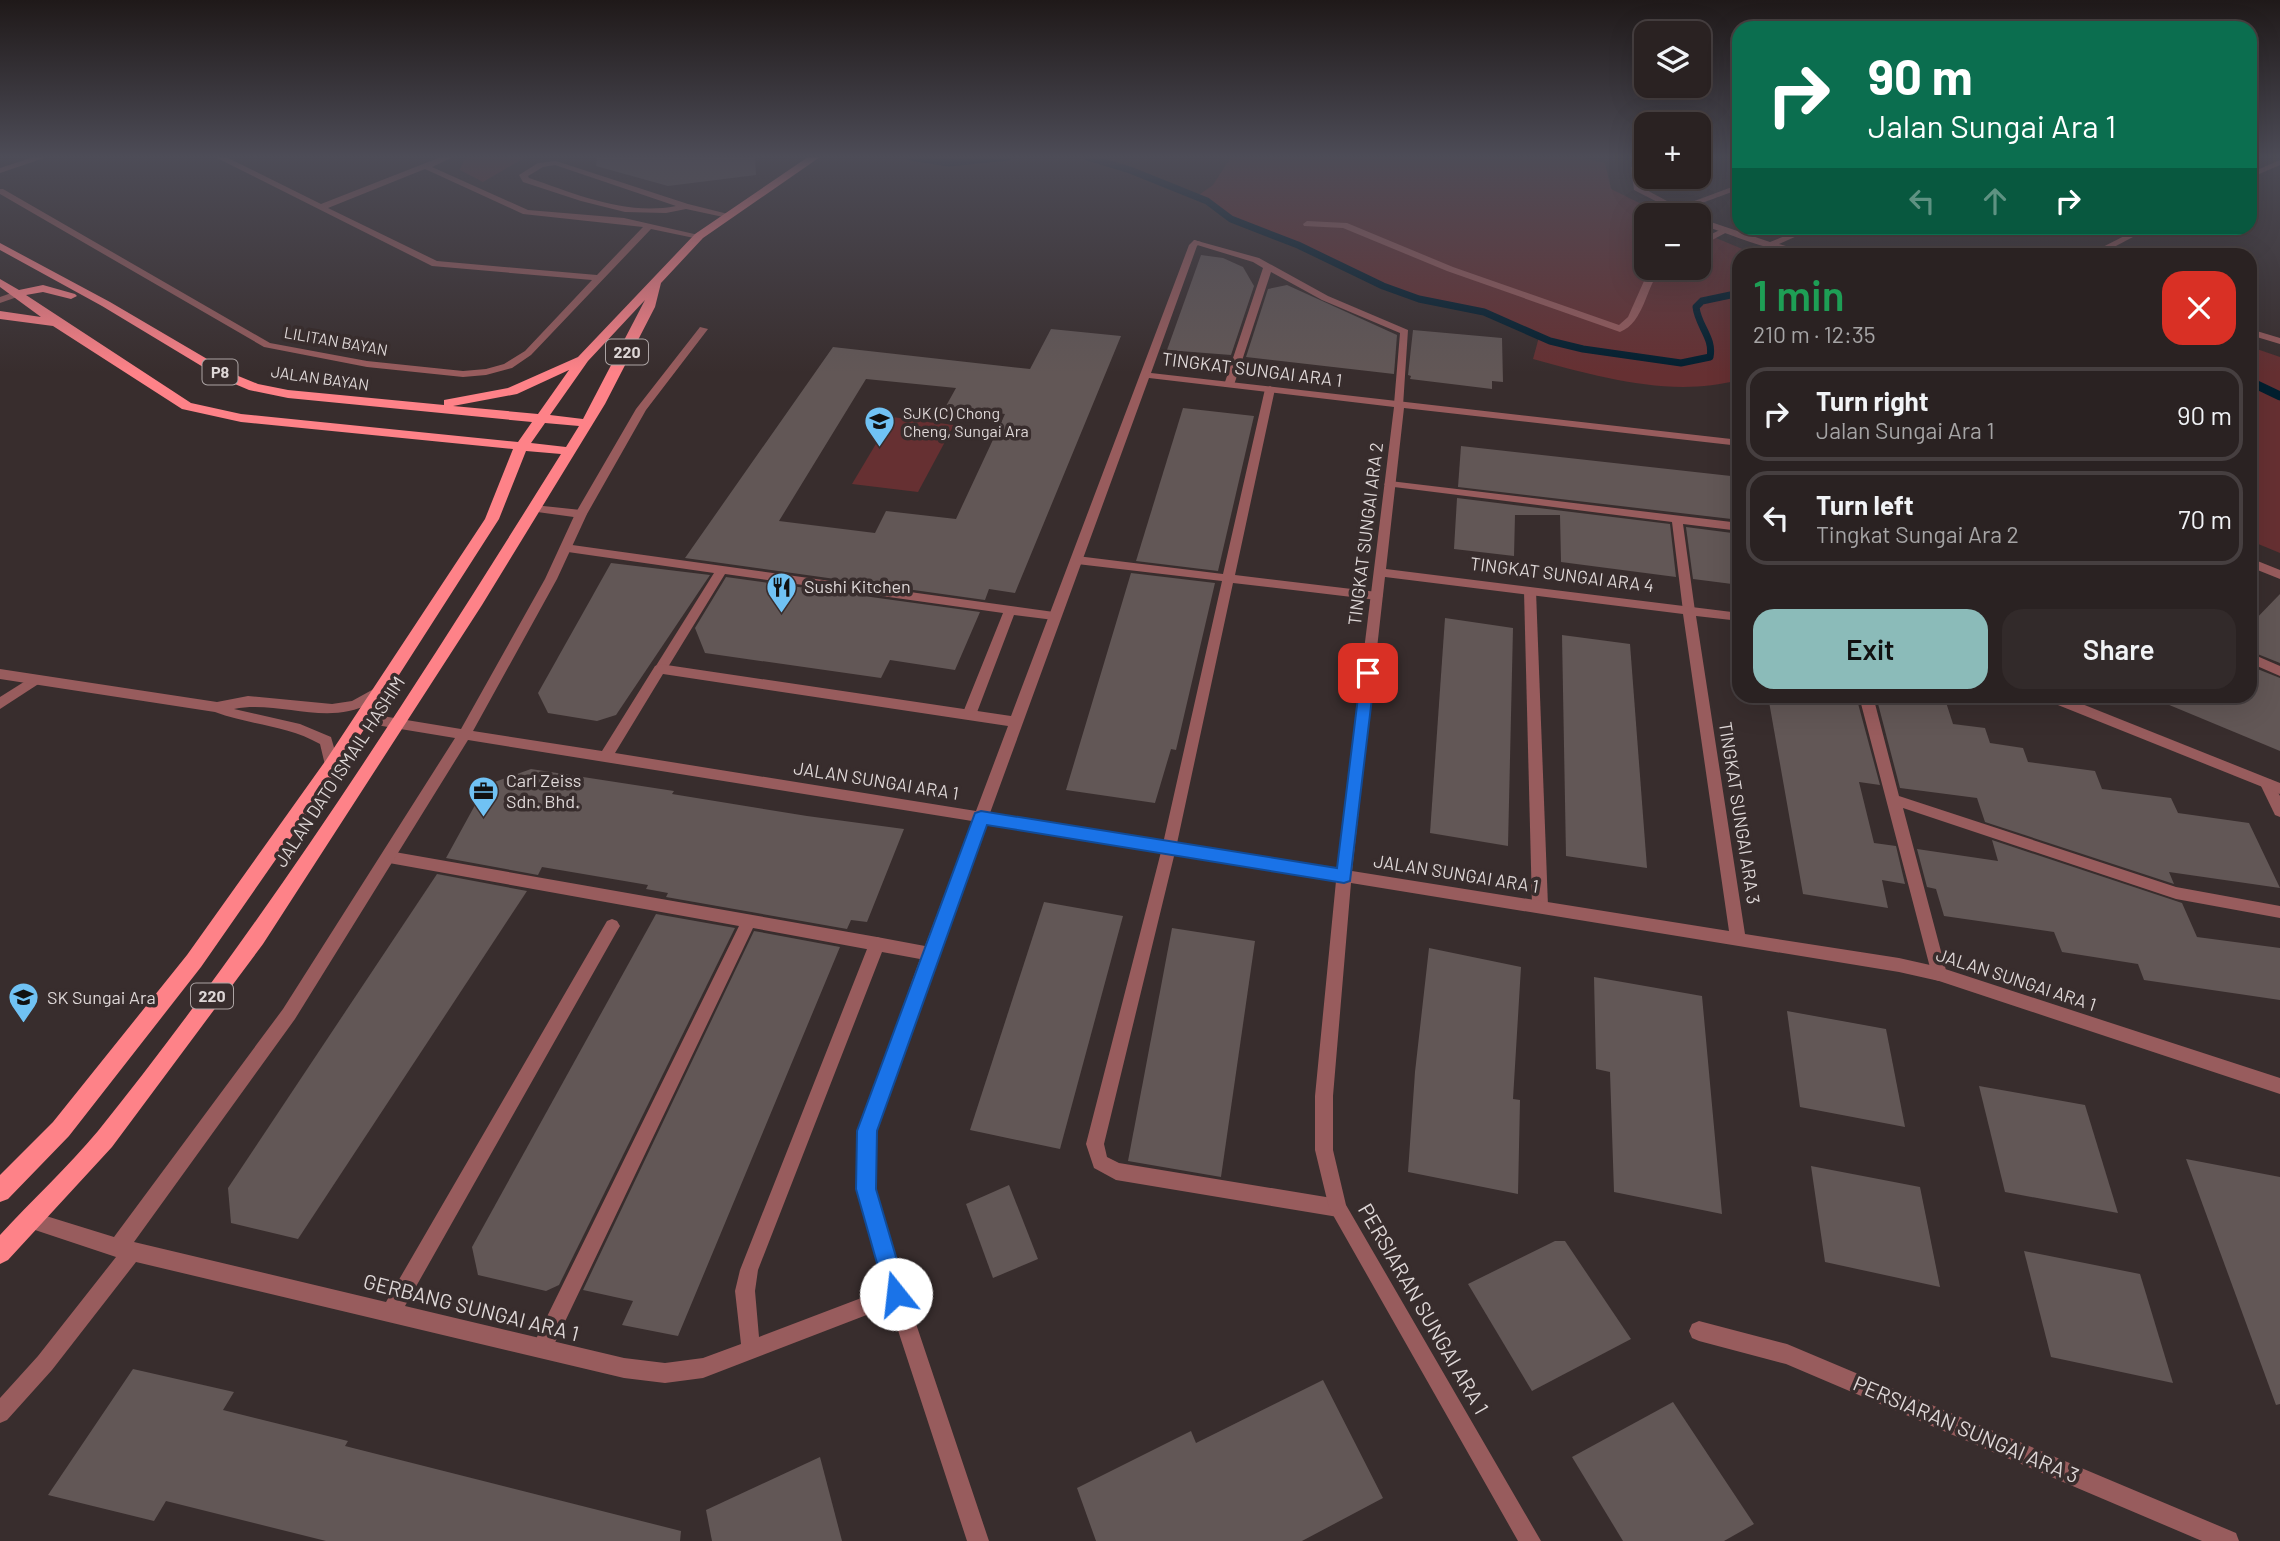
<!DOCTYPE html>
<meta charset="utf-8">
<style>
:root{--surface:#2a2222;--page:#322a2a;--text:#f1f3f6;--muted:#a5a4a5;--line:#463f40;--accent:#8bbbb9}
body{margin:0;font-family:Barlow,sans-serif;background:var(--page);color:var(--text);height:100vh;display:flex;flex-direction:column;font-size:26px;white-space:nowrap}
*{box-sizing:border-box;margin:0}
p{font-size:23px;color:var(--muted)}
.icon{flex:none;width:38px;height:38px;fill:none;stroke:currentColor;stroke-width:2;stroke-linecap:round;stroke-linejoin:round}
.map{position:relative;flex:1;overflow:hidden}
.sheet{position:absolute;left:1732px;top:248px;width:525px;height:455px;display:flex;flex-direction:column;background:var(--surface);border-radius:21px;box-shadow:0 7px 28px #0002,0 0 0 2px var(--line)}
.sheet>*{flex:none}
.top-card{position:absolute;left:1732px;top:21px;width:525px;height:214px;border-radius:21px;box-shadow:0 7px 28px #0002,0 0 0 2px var(--line);background:#0b6e4f;color:#fff;overflow:hidden}
.fabs{position:absolute;left:1634px;top:21px;display:grid;gap:14px}
.fabs a{display:grid;place-items:center;width:77px;height:77px;border-radius:14px;background:var(--surface);box-shadow:0 7px 28px #0002,0 0 0 2px var(--line);font-size:35px}
.pin{position:absolute;display:grid;place-items:center;width:60px;height:60px;color:#fff;margin:-30px;border-radius:14px;box-shadow:0 4px 10px #0006}
.me{position:absolute;width:77px;margin:-38px;rotate:344deg;stroke-linejoin:round;filter:drop-shadow(0 0 5px #0008)}
.turn{display:flex;align-items:center;gap:24px;height:147px;padding:0 21px;font-size:32px}
.turn .icon{width:91px;height:91px;stroke-width:2.5}
.turn b{display:block;font-size:49px;line-height:60px}
.lanes{display:flex;align-items:center;height:66px;padding:0 21px;background:#0003;justify-content:center;gap:35px;direction:ltr}
.lanes .off{opacity:.35}
.round{display:grid;place-items:center;flex:none;width:74px;height:74px;border-radius:21px;background:var(--page)}
.head{display:flex;align-items:center;justify-content:space-between;height:119px;padding:0 21px}
h1{font-size:42px;font-weight:600;line-height:52px;color:#1e9e55}
.primary-button{display:flex;gap:14px;margin-top:auto;padding:14px 21px}
.primary-button a{flex:1;height:80px;border-radius:21px;background:var(--accent);color:#111;font-size:28px;font-weight:600;line-height:80px;text-align:center}
.primary-button a+a{background:var(--page);color:var(--text)}
ul{padding:0;list-style:none}
li{display:flex;align-items:center;gap:21px;height:94px;margin:0 14px 10px;padding:0 7px;border:4px solid var(--line);border-radius:21px}
li div{flex:1}
li b{display:block;font-size:26px}
li em{font-style:normal}
.map>svg:first-child{display:block}
.green{fill:#663032}
.lines{fill:none;stroke-linecap:round;stroke-linejoin:round}
.stream-far1{stroke:#021f2f;stroke-width:7}
.stream{stroke:#021f2f;stroke-width:9}
.building{fill:#625756;fill-rule:evenodd}
.service{fill:#985c5d;fill-rule:evenodd}
.minor{fill:#985c5d;fill-rule:evenodd}
.primary{fill:#fe8288;fill-rule:evenodd}
.route{fill:#1a73e8;stroke:#114b97;stroke-width:2}
.labels{text-anchor:middle;stroke-width:7;stroke-linejoin:round;paint-order:stroke}
.far-street-label{font-size:16px;fill:#ded7d7;stroke:#382d2d}
.shield{fill:#382d2d;stroke:#aca4a4;stroke-width:2}
.shield-label{font-size:16px;font-weight:bold;fill:#ded7d7}
.far-poi-label{font-size:16px;fill:#ded7d7;stroke:#382d2d;text-anchor:start}
.street-label{font-size:18px;fill:#ded7d7;stroke:#382d2d}
.poi-label{font-size:18px;fill:#ded7d7;stroke:#382d2d;text-anchor:start}
.near-street-label{font-size:21px;fill:#ded7d7;stroke:#382d2d}
</style>
<div class="map">
<svg width="2280" height="1541" viewBox="0 0 2280 1541">
<rect width="100%" height="100%" fill="#382d2d"/>
<g class="green">
<path d="M470,157H526L483,182L460,170L464,159Z"/>
<path d="M1231,157H1578L1605,163L1611,189L1664,215H1647V268H1699V231L1757,255L1740,256L1739,380C1671,398 1599,377 1533,359L1539,337L1498,316L1472,307L1419,299L1383,286L1298,245L1231,219L1196,197L1213,185Z"/>
<path d="M2251,347L2280,357V553L2251,541Z"/>
<path d="M892,417L954,425L918,492L852,484Z"/>
</g>
<g class="lines">
<g class="stream-far1">
<path d="M910,157L949,163L1008,157"/>
<path d="M1087,157L1130,170L1207,201L1231,219L1298,245L1383,286L1419,299L1484,312L1550,341L1583,349L1681,363L1710,357C1714,338 1698,326 1696,307L1702,301L1740,293"/>
<path d="M2250,382L2261,387"/>
</g>
<path class="stream" d="M2257,385L2280,396"/>
</g>
<g class="building">
<path d="M597,157H755L756,175L668,186L596,166Z"/>
<path d="M1201,255L1223,258L1243,267L1254,286L1231,355L1167,350Z"/>
<path d="M1287,285L1397,335L1394,374L1246,357L1268,289Z"/>
<path d="M1051,329L1121,336L1015,593L989,589L985,600L685,558L833,347L1030,369ZM866,379L956,388L946,406L1005,414L956,519L886,511L875,533L779,521Z"/>
<path d="M1413,330L1502,338L1503,382L1492,381V389L1410,379L1411,376L1408,375Z"/>
<path d="M1183,408L1254,416L1218,571L1136,561Z"/>
<path d="M1461,446L1740,477V520L1458,487Z"/>
<path d="M1457,498L1670,524L1676,577L1561,562L1560,515H1515L1514,556L1454,549Z"/>
<path d="M1686,527L1740,534V585L1693,579Z"/>
<path d="M611,563L710,575L616,715L597,721L548,713L538,693Z"/>
<path d="M1131,573L1215,583L1176,750L1171,749L1155,803L1066,790Z"/>
<path d="M726,577L980,612L955,670L890,660L881,678L705,653L695,628Z"/>
<path d="M2280,594V663L2250,651V625Z"/>
<path d="M1445,618L1513,628L1508,846L1430,833Z"/>
<path d="M1562,635L1630,644L1647,868L1566,856Z"/>
<path d="M2250,666L2280,678V751L2150,697L2250,696Z"/>
<path d="M1768,696H1856L1880,785L1859,782L1874,843L1896,846L1905,884L1882,880L1888,908L1803,894Z"/>
<path d="M1876,696H1944L1953,724L1985,728L1990,743L2023,748L2028,762L2095,771L2102,789L2171,798L2178,813L2249,823L2280,888L2169,872L2174,884L1985,822L1977,798L1900,788Z"/>
<path d="M531,769L674,791L672,794L807,816L904,829L867,922L851,920L847,929L666,897L668,893L646,889L648,885L542,867L538,875L446,858L486,785Z"/>
<path d="M1992,840L2182,903L2197,937L2280,948V1000L2144,980L2138,964L2062,952L2054,932L1944,916L1936,889L1927,887L1917,849L1998,861Z"/>
<path d="M437,874L527,891L298,1239L231,1223L228,1188Z"/>
<path d="M1044,902L1123,916L1060,1149L970,1130Z"/>
<path d="M656,914L735,928L559,1285L546,1291L478,1275L472,1247Z"/>
<path d="M1172,928L1255,941L1221,1177L1128,1161Z"/>
<path d="M754,931L840,947L678,1336L622,1325L633,1301L583,1290Z"/>
<path d="M1429,948L1521,967L1513,1099L1520,1100L1518,1194L1408,1172L1415,1072Z"/>
<path d="M1594,977L1702,996L1722,1214L1614,1192L1610,1072L1596,1069Z"/>
<path d="M1787,1011L1886,1029L1905,1127L1800,1107Z"/>
<path d="M1979,1086L2085,1105L2118,1213L2005,1192Z"/>
<path d="M2186,1159L2280,1177V1404L2276,1405Z"/>
<path d="M1811,1166L1920,1187L1940,1287L1825,1262Z"/>
<path d="M1009,1185L1038,1259L993,1278L966,1204Z"/>
<path d="M1555,1241H1565L1631,1339L1532,1391L1468,1284Z"/>
<path d="M2024,1251L2140,1274L2173,1383L2051,1357Z"/>
<path d="M133,1369L234,1392L223,1410L348,1441L345,1446L681,1531L680,1541H326L166,1501L154,1521L48,1495Z"/>
<path d="M1323,1380L1383,1498L1302,1541H1096L1077,1488L1191,1431L1196,1443Z"/>
<path d="M1673,1402L1754,1524L1724,1541H1623L1572,1457Z"/>
<path d="M820,1457L842,1541H712L706,1510Z"/>
</g>
<g class="lines">
<g class="service">
<path d="M556,161L688,204L732,215L728,218L686,209L666,213L625,212L581,201L523,182L519,175L538,163ZM555,165L676,206C626,216 576,194 529,178L528,176L543,167Z"/>
<path d="M1740,184V189L1680,211L1673,209Z"/>
<path d="M1307,221L1347,223L1453,267L1619,325L1628,317L1648,272L1652,268H1662C1645,287 1645,322 1620,332L1447,271L1343,228L1304,226L1303,224Z"/>
<path d="M1724,228L1731,230L1699,247V240Z"/>
<path d="M1194,240L1259,258L1328,296L1408,330L1403,406L1399,407L1394,404L1400,333L1322,300L1271,272L1234,385L1225,387L1224,385L1263,268L1253,262L1194,244Z"/>
<path d="M1270,386L1275,389L1235,575L1377,592L1383,596L1377,600L1233,583L1176,848L1104,1144L1107,1157L1119,1163L1338,1199L1344,1202L1347,1208L1344,1214L1338,1217L1116,1180L1094,1168L1086,1144L1162,848L1222,581L1077,564L1071,560L1077,556L1223,574L1265,389Z"/>
<path d="M1390,481L1740,523V531L1683,524L1695,611L1689,615L1683,611L1672,522L1386,486L1384,484Z"/>
<path d="M534,505L581,510L587,514L581,518L530,511L528,509Z"/>
<path d="M565,544L1054,612L1060,616L1054,620L1014,615L976,715L969,720L962,715L1003,613L725,574L665,672L660,674L654,669L714,573L561,551V545Z"/>
<path d="M1530,587L1536,591L1548,906L1545,910L1540,912L1535,910L1532,906L1524,591Z"/>
<path d="M2250,653L2280,666V676L2250,663Z"/>
<path d="M35,675L42,680L40,683L0,709V697Z"/>
<path d="M1859,696H1873L1899,796L2176,887L2280,906V918L2176,899L1903,808L1947,974L1945,979L1939,981L1933,979Z"/>
<path d="M2267,779L2272,780L2280,796V817L2275,815L2260,784L2262,780Z"/>
<path d="M389,851L877,937L883,939L885,944L883,949L877,951L753,928L549,1355L542,1358L535,1355L532,1348L535,1341L739,926L389,863L384,861L382,857L384,853Z"/>
</g>
<g class="minor">
<path d="M34,157H47L0,173V168Z"/>
<path d="M215,157H226L321,204L441,157H453L432,167L528,210L624,218L703,236L699,239L651,229L531,355L512,368L486,375L463,377L367,367L264,347L0,194V189H3L270,343L367,361L463,371L486,369L504,364L525,351L592,280L432,266ZM425,169L523,214L643,227L597,275L437,261L328,208Z"/>
<path d="M1647,160V165L1639,168L1641,187L1693,215H1683L1634,190L1631,167Z"/>
<path d="M2280,160V165L2250,178V173Z"/>
<path d="M1699,218L1770,242L1805,228H1815L1779,244L1821,256C1779,256 1739,237 1699,224Z"/>
<path d="M2140,228H2150L2097,256H2085Z"/>
<path d="M1194,240L1201,242L1197,246L1151,373L1740,440V446L1404,408L1386,569L1740,613V621L1696,616L1745,934L1899,958L1939,967L2280,1078V1094L1939,981L1899,972L1351,883L1333,1096V1150L1346,1205L1541,1541H1518L1329,1208L1315,1150V1096L1336,881L986,824L876,1131L875,1189L906,1294L989,1541H967L890,1306L703,1378L665,1383L624,1378L136,1262L52,1370L7,1420L0,1423V1398L38,1356L116,1257L23,1226L21,1220L23,1214L30,1211L114,1237L283,1009L455,738L364,723L357,718L359,715L364,713L461,729L545,579L575,514L636,409L700,327L708,329L646,410L587,514L557,579L473,731L602,751L655,666L660,664L1011,716L1189,245ZM1149,378L1394,407L1337,869L990,813ZM1385,577L1683,614L1729,931L1352,871ZM663,674L1008,726L976,811L615,753ZM468,740L972,821L925,946L877,937L871,939L869,944L740,1270L735,1291L741,1344L703,1358L665,1363L624,1358L405,1306L617,931L620,926L617,921L612,919L607,921L386,1302L134,1242L295,1019ZM882,952L920,959L858,1131L857,1189L885,1289L759,1337L755,1291L758,1270Z"/>
<path d="M17,291L20,292V296L0,303V297Z"/>
<path d="M2250,329L2280,338V344L2250,335Z"/>
<path d="M2250,558L2280,570V579L2250,567Z"/>
<path d="M0,669L217,702L248,696L332,704L352,701L381,685L388,690C383,696 376,699 370,703C328,727 279,700 234,709L300,724L331,737L339,765L332,770L325,765L320,744C287,725 249,725 215,712L0,679Z"/>
<path d="M2042,696H2062L2280,783V794L2043,699Z"/>
<path d="M1699,1321L1787,1344L2236,1533L2239,1541H2202L1786,1364L1699,1341L1692,1338L1689,1331L1692,1324Z"/>
</g>
<path class="primary" d="M808,157H820L703,238L661,283L655,307L605,404L482,605L263,944L112,1147L8,1260L0,1264V1235C32,1200 68,1167 98,1131C269,918 416,686 561,454L526,451L499,519L338,770L201,967L69,1136L8,1199L0,1202V1175L53,1122L187,955L326,760L485,519L513,449L241,422L182,409L53,326L0,319V311L41,317L0,287V279L19,290L43,285L75,294L77,296L71,299L43,292L26,295L191,403L241,414L518,442L532,422L288,398L249,390L223,379L102,306L0,250V243L110,302L231,373L258,384L288,390L444,405V400L508,388L578,357L695,234ZM645,300L583,419L550,415L588,361ZM569,370L538,414L453,406L517,394ZM545,423L579,426L566,447L531,443Z"/>
</g>
<linearGradient id="sky" x2="0" y2="1"><stop stop-color="#1f1919"/><stop offset="0.42" stop-color="#4d4c57"/><stop offset="1" stop-color="#4d4c57" stop-opacity="0"/></linearGradient>
<rect width="2280" height="373" fill="url(#sky)"/>
<path class="route" d="M1368,667L1375,673L1350,881L1344,883L987,825L877,1131L876,1189L907,1294L904,1302L896,1305L888,1302L856,1189L857,1131L975,813L981,811L1337,868L1361,673Z"/>
<defs>
<symbol id="school-pin" viewBox="-11 -11 22 30"><path d="M0 17L-7.5 6A9.5 9.5 0 1 1 7.5 6Z" fill="#70c2f4" stroke="#382d2d"/><path d="M0-5L7-2L0 1L-7-2ZM-4 1L0 2.5L4 1V4Q0 6-4 4Z" fill="#111"/></symbol>
<symbol id="restaurant-pin" viewBox="-11 -11 22 30"><path d="M0 17L-7.5 6A9.5 9.5 0 1 1 7.5 6Z" fill="#70c2f4" stroke="#382d2d"/><path d="M-5-6h1v4h1v-4h1v4h1v-4h1v5L-1.5 .5V6h-2V.5L-5-1ZM5-6V6H3V1.5H1.5Q1.5-4 5-6Z" fill="#111"/></symbol>
<symbol id="office-pin" viewBox="-11 -11 22 30"><path d="M0 17L-7.5 6A9.5 9.5 0 1 1 7.5 6Z" fill="#70c2f4" stroke="#382d2d"/><path d="M-6-3h4V-5.5h4V-3h4V5H-6ZM-1-4.5V-3h2v-1.5ZM-6 0V1H6V0Z" fill="#111"/></symbol>
</defs>
<g fill-rule="evenodd">
<use href="#school-pin" x="862" y="404" width="35" height="47"/>
<use href="#restaurant-pin" x="764" y="570" width="35" height="47"/>
<use href="#office-pin" x="466" y="774" width="35" height="47"/>
<use href="#school-pin" x="6" y="980" width="35" height="47"/>
</g>
<g class="labels">
<g class="far-street-label">
<text transform="translate(336 341) rotate(10)" y="6">LILITAN BAYAN</text>
<text transform="translate(320 378) rotate(8)" y="6">JALAN BAYAN</text>
</g>
<g class="shield">
<rect x="606" y="339.5" width="42" height="25" rx="5"/>
<rect x="202.5" y="359.5" width="35" height="25" rx="5"/>
<rect x="191" y="983.5" width="42" height="25" rx="5"/>
</g>
<g class="shield-label">
<text x="627" y="358">220</text>
<text x="220" y="378">P8</text>
<text x="212" y="1002">220</text>
</g>
<g class="far-poi-label">
<text x="903" y="419">SJK (C) Chong<tspan x="903" dy="18">Cheng, Sungai Ara</tspan></text>
</g>
<g class="street-label">
<text transform="translate(1252 370) rotate(7)" y="6">TINGKAT SUNGAI ARA 1</text>
<text transform="translate(1366 534) rotate(-83)" y="6">TINGKAT SUNGAI ARA 2</text>
<text transform="translate(1562 575) rotate(7)" y="6">TINGKAT SUNGAI ARA 4</text>
<text transform="translate(340 772) rotate(-57)" y="6">JALAN DATO ISMAIL HASHIM</text>
<text transform="translate(876 781) rotate(9)" y="6">JALAN SUNGAI ARA 1</text>
<text transform="translate(1739 813) rotate(81)" y="6">TINGKAT SUNGAI ARA 3</text>
<text transform="translate(1456 874) rotate(9)" y="6">JALAN SUNGAI ARA 1</text>
<text transform="translate(2016 980) rotate(18)" y="6">JALAN SUNGAI ARA 1</text>
</g>
<g class="poi-label">
<text x="804" y="593">Sushi Kitchen</text>
<text x="506" y="787">Carl Zeiss<tspan x="506" dy="21">Sdn. Bhd.</tspan></text>
<text x="47" y="1004">SK Sungai Ara</text>
</g>
<g class="near-street-label">
<text transform="translate(471 1308) rotate(14)" y="7">GERBANG SUNGAI ARA 1</text>
<text transform="translate(1423 1309) rotate(60)" y="7">PERSIARAN SUNGAI ARA 1</text>
<text transform="translate(1966 1430) rotate(23)" y="7">PERSIARAN SUNGAI ARA 3</text>
</g>
</g>
</svg>
<div class="fabs">
<a><svg class="icon" aria-label="layers" viewBox="0 0 24 24"><path d="M12 4l9 5-9 5-9-5zM3 14l9 5 9-5"/></svg></a>
<a>+</a>
<a>−</a>
</div>
<div class="pin" style="left:1368px;top:673px;background:#d93025"><svg class="icon" aria-label="arrive" viewBox="0 0 24 24"><path d="M6 21V4h12l-3 4 3 4H6"/></svg></div>
<svg class="me" style="left:896px;top:1294px" viewBox="-20 -20 40 40"><circle r="19" fill="#fff"/><path d="M0-13L10 11 0 6-10 11z" fill="#1a73e8"/></svg>
<div class="top-card">
<div class="turn"><svg class="icon" aria-label="right" viewBox="0 0 24 24"><path d="M7 20v-9h11M14 6l5 5-5 5"/></svg><div><b>90 m</b>Jalan Sungai Ara 1</div></div>
<div class="lanes"><svg class="icon off" aria-label="left" viewBox="0 0 24 24"><path d="M17 20v-9H6M10 6l-5 5 5 5"/></svg><svg class="icon off" aria-label="ahead" viewBox="0 0 24 24"><path d="M12 20V5M6 11l6-6 6 6"/></svg><svg class="icon" aria-label="right" viewBox="0 0 24 24"><path d="M7 20v-9h11M14 6l5 5-5 5"/></svg></div>
</div>
<section class="sheet">
<div class="head"><div><h1>1 min</h1><p>210 m · 12:35</p></div><a class="round" style="background:#d93025;color:#fff"><svg class="icon" aria-label="close" viewBox="0 0 24 24"><path d="M6 6l12 12M18 6L6 18"/></svg></a></div>
<ul>
<li><svg class="icon" aria-label="right" viewBox="0 0 24 24"><path d="M7 20v-9h11M14 6l5 5-5 5"/></svg><div><b>Turn right</b><p>Jalan Sungai Ara 1</p></div><em>90 m</em></li>
<li><svg class="icon" aria-label="left" viewBox="0 0 24 24"><path d="M17 20v-9H6M10 6l-5 5 5 5"/></svg><div><b>Turn left</b><p>Tingkat Sungai Ara 2</p></div><em>70 m</em></li>
</ul>
<div class="primary-button"><a>Exit</a><a>Share</a></div>
</section>
</div>
